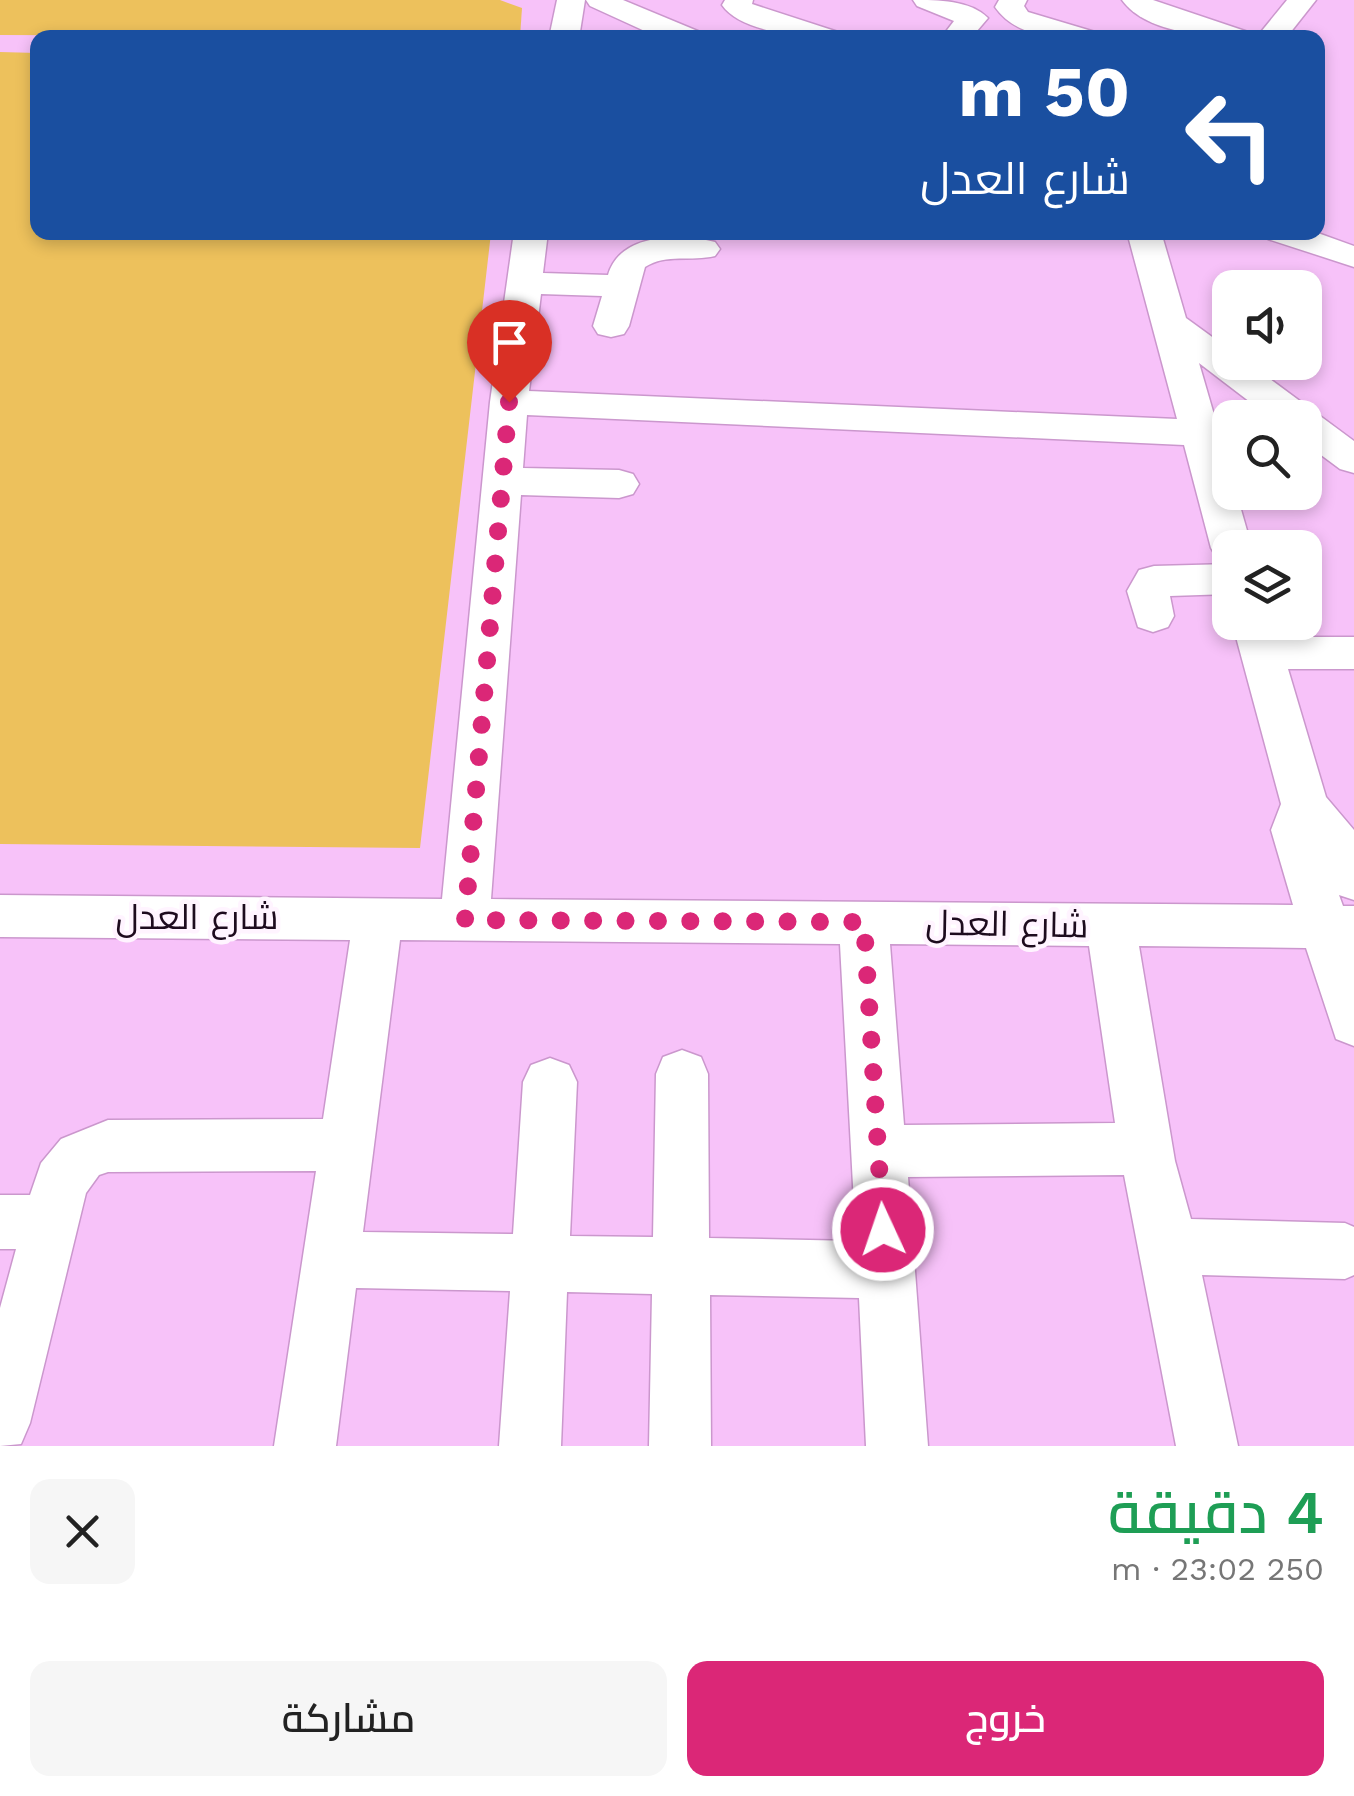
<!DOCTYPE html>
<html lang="ar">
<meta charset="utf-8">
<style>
:root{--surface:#fff;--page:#f6f6f6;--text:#222;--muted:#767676;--accent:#db2777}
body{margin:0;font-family:"Work Sans",Cairo,sans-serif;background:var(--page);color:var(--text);direction:rtl;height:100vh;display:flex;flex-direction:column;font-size:38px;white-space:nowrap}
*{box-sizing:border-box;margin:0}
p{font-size:32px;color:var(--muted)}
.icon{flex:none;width:55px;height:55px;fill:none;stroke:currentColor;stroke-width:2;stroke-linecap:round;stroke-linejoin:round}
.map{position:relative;height:1446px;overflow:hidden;direction:ltr}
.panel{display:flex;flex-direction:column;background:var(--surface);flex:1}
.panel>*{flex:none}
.guide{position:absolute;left:30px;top:30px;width:1295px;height:210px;border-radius:20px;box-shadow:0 5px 15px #0003;direction:rtl;background:#1a4fa0;color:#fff;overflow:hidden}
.controls{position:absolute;left:1212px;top:270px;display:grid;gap:20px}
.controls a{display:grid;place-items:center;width:110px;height:110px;border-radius:20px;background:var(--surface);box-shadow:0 5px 15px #0003;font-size:50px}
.pin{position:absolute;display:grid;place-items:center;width:85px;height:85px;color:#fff;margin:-102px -42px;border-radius:50% 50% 50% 0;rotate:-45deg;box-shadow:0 0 10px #0007}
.pin .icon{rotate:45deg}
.me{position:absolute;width:110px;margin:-55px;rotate:357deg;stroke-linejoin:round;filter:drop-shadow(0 0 8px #0008)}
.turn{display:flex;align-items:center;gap:35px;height:210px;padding:0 30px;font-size:45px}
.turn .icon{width:130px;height:130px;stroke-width:2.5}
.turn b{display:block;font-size:70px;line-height:85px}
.round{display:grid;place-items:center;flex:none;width:105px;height:105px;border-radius:20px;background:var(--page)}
.summary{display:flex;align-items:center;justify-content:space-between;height:170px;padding:0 30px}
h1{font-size:60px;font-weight:600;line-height:75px;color:#1e9e55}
.button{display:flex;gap:20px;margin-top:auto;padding:20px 30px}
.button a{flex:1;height:115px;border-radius:20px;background:var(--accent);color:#fff;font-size:40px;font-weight:600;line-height:115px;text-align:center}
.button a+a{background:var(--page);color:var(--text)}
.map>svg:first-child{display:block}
.green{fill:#edc15c}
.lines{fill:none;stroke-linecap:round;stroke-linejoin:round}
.minor-casing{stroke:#cb97cd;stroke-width:3}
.minor{fill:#fff;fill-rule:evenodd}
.route{stroke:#db2777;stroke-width:18;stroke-dasharray:0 32.4}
.labels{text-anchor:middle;stroke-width:9;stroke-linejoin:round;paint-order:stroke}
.street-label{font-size:35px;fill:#1d0b1e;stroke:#fff4ff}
</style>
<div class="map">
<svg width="1354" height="1446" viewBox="0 0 1354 1446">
<rect width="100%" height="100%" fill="#f7c2f9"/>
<g class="green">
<path d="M0,0H500L522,8L520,37L0,35Z"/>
<path d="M0,52L37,53L38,232L491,233L420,848L0,844Z"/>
</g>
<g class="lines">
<defs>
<g id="minor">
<path d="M557,0H585L579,38H549Z"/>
<path d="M586,0H623L700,32L704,38H660L590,6Z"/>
<path d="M725,0H753L752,4L838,32L842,38C810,38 742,34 722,5Z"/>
<path d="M913,0C938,0 970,0 988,18L971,38H941L954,21L917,6Z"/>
<path d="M999,0H1027L1024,6L1028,12L1095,32L1099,38C1062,38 1018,40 995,7Z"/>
<path d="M1122,0H1153L1248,32L1252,38C1214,38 1146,34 1122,0Z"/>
<path d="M1287,0H1316L1286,38H1256Z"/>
<path d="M514,232H548L543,273L608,275C620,233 679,233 715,242L720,249L715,256C691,262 667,253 645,267L629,326L624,334L611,337L598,334L593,326L602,296L541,294L529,391L1177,419L1127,232H1161L1186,318L1230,350V362H1247L1354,441V473L1340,469L1305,443V418H1271L1199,363L1230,470V492H1236L1252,548H1230V562L1217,558L1211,548L1184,445L527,415L523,468L619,470L633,474L639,484L633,494L619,498L521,495L491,899L1293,905L1271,830L1281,804L1232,622H1275L1279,637H1354V669H1288L1326,797L1354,830V900L1339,895L1343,906H1354V1046L1336,1039L1306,948L1139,946L1175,1161L1191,1219L1345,1223L1354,1227V1275L1345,1279L1202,1275L1238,1446H1176L1124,1175L908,1177L928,1446H866L859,1298L710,1295L711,1446H649L652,1294L567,1292L561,1446H499L510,1291L356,1288L336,1446H274L316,1171L108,1172L99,1175L86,1193L30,1423L21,1444L0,1446V1308L16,1249H0V1195H30L41,1163L61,1139L108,1120L323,1119L350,940L0,937V895L442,899L490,402ZM400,940L840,944L856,1241L709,1238L708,1074L701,1057L682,1050L663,1057L656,1074L653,1237L570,1236L577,1082L569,1065L550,1058L531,1065L523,1082L513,1234L363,1232ZM890,944L1089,946L1115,1123L904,1125Z"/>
<path d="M1263,232H1315L1354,246V267L1268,239Z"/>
<path d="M1230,564V594L1170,596L1174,616L1168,627L1153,632L1138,627L1127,591L1139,570L1154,566Z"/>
</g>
</defs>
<use href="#minor" class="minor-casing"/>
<use href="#minor" class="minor"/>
</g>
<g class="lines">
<path class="route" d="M509,402L465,920L864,922L883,1230"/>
</g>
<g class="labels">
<g class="street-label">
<text x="197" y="929">شارع العدل</text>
<text transform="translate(1007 924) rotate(1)" y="12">شارع العدل</text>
</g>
</g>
</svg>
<div class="controls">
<a><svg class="icon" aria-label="sound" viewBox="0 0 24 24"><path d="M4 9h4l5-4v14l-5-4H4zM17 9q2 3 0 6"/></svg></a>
<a><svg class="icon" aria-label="search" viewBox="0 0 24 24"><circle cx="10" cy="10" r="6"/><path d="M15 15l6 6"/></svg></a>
<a><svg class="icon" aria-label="layers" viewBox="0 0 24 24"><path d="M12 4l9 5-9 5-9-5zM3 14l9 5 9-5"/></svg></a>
</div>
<div class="pin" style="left:509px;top:402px;background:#d93025"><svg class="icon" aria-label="arrive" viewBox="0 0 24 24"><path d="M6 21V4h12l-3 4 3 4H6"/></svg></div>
<svg class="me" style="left:883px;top:1230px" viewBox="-20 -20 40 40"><circle r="17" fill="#db2777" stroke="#fff" stroke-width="3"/><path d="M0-11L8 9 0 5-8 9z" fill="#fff"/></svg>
<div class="guide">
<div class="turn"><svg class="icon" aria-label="left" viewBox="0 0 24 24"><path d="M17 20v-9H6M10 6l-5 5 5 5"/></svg><div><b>50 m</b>شارع العدل</div></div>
</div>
</div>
<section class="panel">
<div class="summary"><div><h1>4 دقيقة</h1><p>250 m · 23:02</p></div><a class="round"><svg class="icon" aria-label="close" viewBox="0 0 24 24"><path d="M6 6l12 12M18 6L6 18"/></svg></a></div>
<div class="button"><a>خروج</a><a>مشاركة</a></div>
</section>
